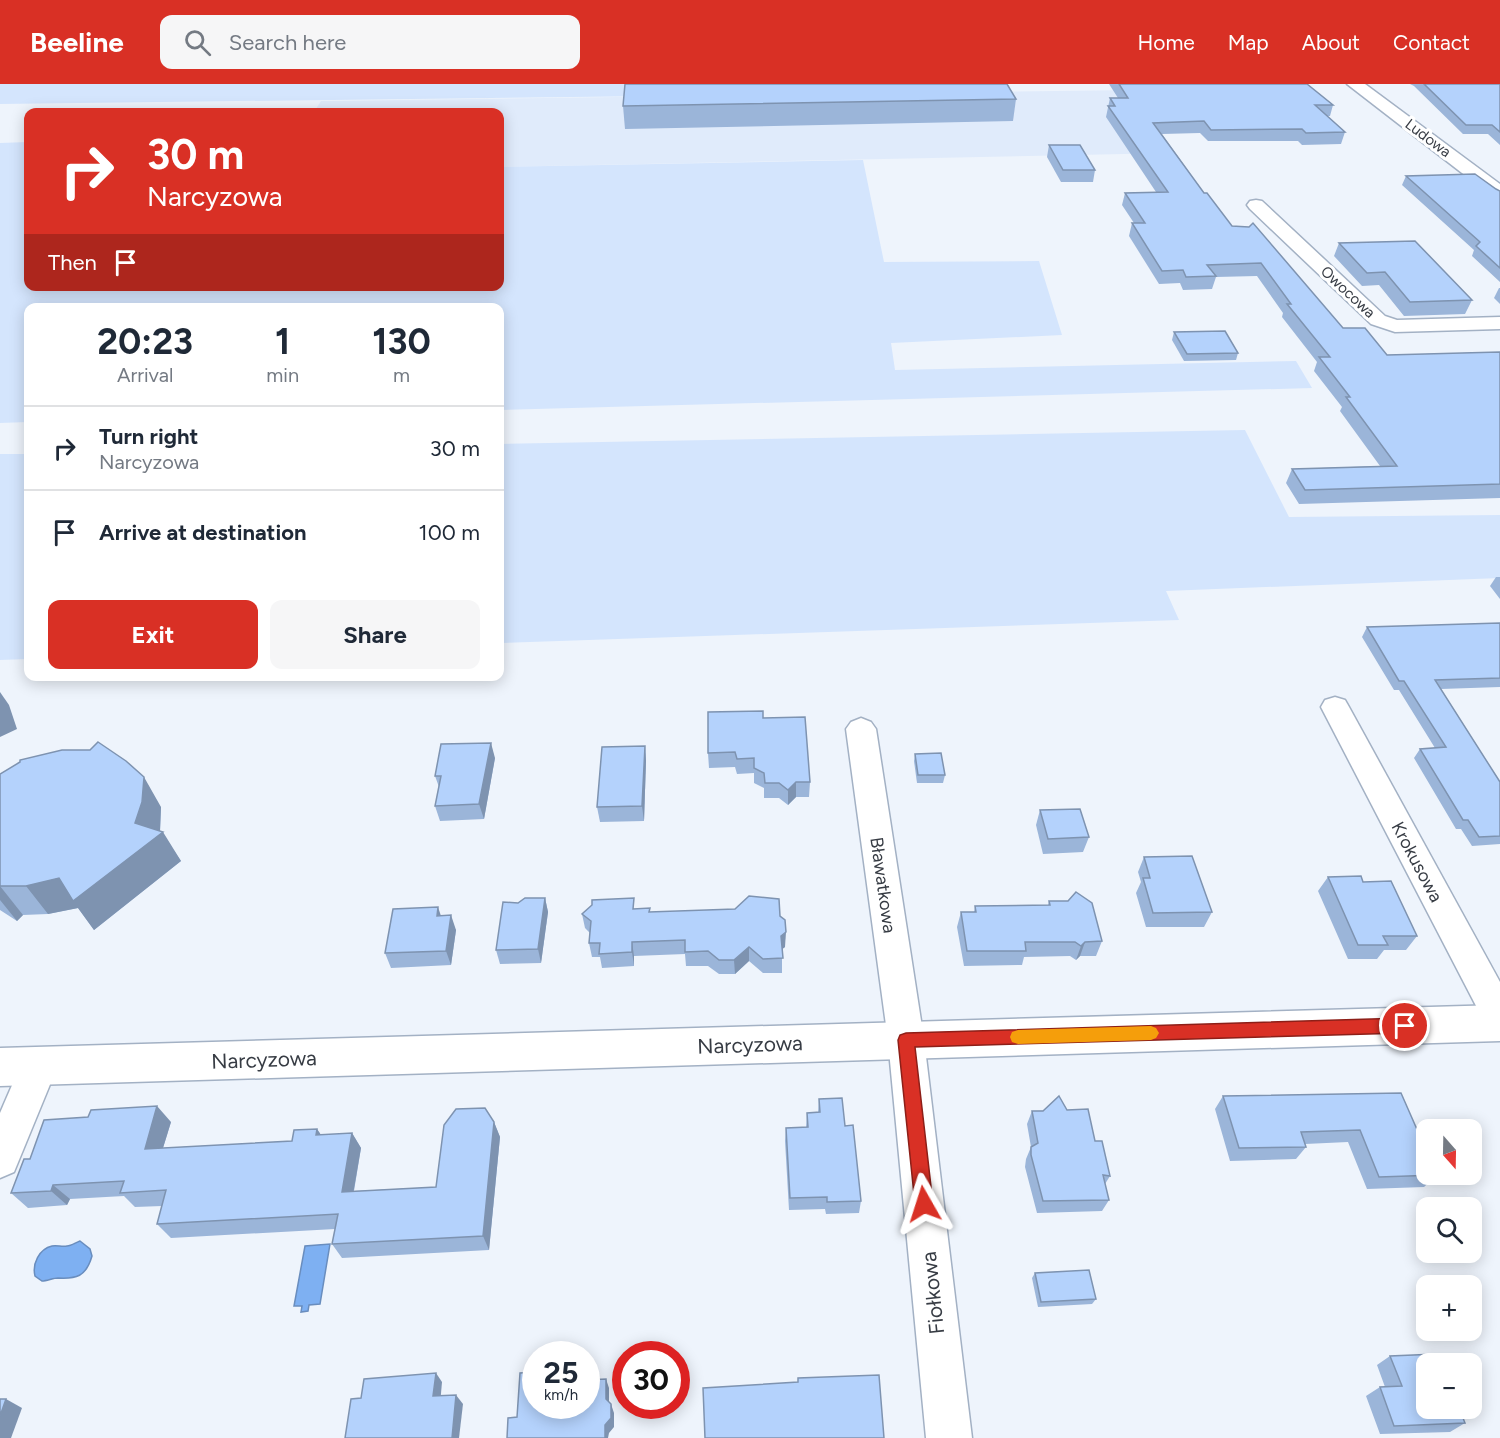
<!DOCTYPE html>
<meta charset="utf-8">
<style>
:root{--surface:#fff;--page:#f6f6f7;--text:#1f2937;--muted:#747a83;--line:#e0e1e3;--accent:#d93025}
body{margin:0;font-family:Figtree,sans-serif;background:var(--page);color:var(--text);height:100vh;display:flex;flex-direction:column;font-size:22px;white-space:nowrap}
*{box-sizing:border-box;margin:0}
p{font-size:20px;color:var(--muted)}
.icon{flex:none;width:33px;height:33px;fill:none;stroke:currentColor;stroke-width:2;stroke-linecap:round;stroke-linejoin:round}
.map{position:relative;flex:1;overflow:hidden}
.drawer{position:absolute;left:24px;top:219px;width:480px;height:378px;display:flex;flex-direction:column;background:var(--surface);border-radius:12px;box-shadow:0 3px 15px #0003}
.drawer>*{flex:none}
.banner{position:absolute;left:24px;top:24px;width:480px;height:183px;border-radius:12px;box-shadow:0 3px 15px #0003;background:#d93025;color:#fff;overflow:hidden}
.needle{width:39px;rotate:160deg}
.controls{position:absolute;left:1416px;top:1035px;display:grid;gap:12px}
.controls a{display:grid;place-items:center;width:66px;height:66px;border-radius:12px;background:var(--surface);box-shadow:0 3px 15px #0003;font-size:30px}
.speed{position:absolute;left:522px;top:1257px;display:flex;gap:12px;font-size:30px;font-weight:700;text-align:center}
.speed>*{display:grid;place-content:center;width:78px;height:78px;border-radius:50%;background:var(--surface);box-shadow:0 3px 15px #0003;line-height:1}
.speed small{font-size:15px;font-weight:400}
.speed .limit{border:9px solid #d22;background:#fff;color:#111}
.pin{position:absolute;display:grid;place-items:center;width:51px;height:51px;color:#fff;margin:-26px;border:3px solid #fff;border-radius:50%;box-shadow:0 2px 6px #0007}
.me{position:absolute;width:66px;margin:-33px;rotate:354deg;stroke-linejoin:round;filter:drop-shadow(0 0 4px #0008)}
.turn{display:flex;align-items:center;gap:21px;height:126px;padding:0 24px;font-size:27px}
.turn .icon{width:78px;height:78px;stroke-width:2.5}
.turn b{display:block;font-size:42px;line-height:51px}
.then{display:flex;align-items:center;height:57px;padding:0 24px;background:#0003;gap:12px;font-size:22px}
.eta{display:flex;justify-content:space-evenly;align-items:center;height:102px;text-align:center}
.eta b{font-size:36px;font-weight:700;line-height:42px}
.cta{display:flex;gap:12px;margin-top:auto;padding:12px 24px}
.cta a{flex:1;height:69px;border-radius:12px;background:var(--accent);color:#fff;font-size:24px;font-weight:700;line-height:69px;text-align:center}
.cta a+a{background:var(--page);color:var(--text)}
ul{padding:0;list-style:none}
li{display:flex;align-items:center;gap:18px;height:84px;padding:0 24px;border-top:2px solid var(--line)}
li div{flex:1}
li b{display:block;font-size:22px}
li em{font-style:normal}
header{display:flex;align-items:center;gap:36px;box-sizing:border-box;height:84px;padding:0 30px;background:var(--accent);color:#fff}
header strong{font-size:28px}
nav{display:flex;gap:33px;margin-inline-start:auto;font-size:21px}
.search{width:420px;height:54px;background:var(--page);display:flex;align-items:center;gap:15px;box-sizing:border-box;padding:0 21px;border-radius:12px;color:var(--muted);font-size:22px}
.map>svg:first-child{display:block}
.built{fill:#e0ebfb}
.green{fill:#d4e5fd}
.water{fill:#7eb0f2;stroke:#698dbe;stroke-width:1.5}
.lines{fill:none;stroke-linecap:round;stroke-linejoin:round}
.minor-casing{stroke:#a3b1c4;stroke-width:3}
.tertiary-casing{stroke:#a3b1c4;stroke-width:3}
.secondary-casing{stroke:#a3b1c4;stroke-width:3}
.minor{fill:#fff;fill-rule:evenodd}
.tertiary{fill:#fff;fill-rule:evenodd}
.secondary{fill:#fff;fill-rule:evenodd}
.wall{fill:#9bb5d9}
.shaded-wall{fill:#7e93b0}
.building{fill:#b4d2fc;stroke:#7e93b0;stroke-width:1.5}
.route{fill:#d93025;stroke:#8d1f18;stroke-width:1.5}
.slow{fill:#f59e0b}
.labels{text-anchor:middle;stroke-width:6;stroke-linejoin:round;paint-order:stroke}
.far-street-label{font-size:15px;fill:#373c44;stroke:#fff}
.street-label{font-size:18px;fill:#373c44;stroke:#fff}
.near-street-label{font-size:21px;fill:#373c44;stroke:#fff}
</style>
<header>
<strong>Beeline</strong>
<div class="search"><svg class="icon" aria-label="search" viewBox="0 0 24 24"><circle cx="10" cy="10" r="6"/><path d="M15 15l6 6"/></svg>Search here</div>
<nav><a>Home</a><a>Map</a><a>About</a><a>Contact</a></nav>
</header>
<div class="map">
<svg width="1500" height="1354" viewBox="0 0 1500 1354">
<rect width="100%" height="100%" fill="#eef4fc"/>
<path class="built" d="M1283,4L1147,41L1173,69L500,83V28H314L321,17Z"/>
<g class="green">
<path d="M0,0H896L899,9L0,20Z"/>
<path d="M28,58V202H500V83L863,76L884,178L1039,177L1062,251L891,259L895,286L1296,277L1312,304L500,326V224H28V338L0,339V59Z"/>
<path d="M1245,346L1289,433L1500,431V494L1166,507L1179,536L500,559V360Z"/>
<path d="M0,370H28V575L0,576Z"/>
</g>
<g class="water">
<path d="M80,1157L90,1165L92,1172C86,1193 76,1195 58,1194C53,1194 47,1197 42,1197L35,1192C32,1180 39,1165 52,1162C57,1161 62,1163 67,1162C71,1162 75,1159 80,1157Z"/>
<path d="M330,1160L320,1220L309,1221L308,1227L301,1228L302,1222H294L305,1162Z"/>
</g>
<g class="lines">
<defs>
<g id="minor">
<path d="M1256,116L1262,117L1385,232L1397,236L1500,233V245L1395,248L1371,240L1250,125L1247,121L1250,117Z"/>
<path d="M1335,613L1345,616L1349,623L1500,898V948L1487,943L1321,623L1325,616Z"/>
<path d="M861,634L871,638L876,645L924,956L972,1354H926L888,956L846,645L851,638Z"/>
<path d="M39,964L52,969L58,981L14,1088L0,1094V1029L26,969Z"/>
</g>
<path id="tertiary" d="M1500,921V957L0,1002V964Z"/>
<path id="secondary" d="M1347,0H1365L1500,100V115L1493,113Z"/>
</defs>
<use href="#minor" class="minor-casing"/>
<use href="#tertiary" class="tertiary-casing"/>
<use href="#secondary" class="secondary-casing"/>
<use href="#minor" class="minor"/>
<use href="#tertiary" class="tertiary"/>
<use href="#secondary" class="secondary"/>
</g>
<g class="wall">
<path d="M1109,0H1307L1333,21L1330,32H1327L1345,48L1341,60L1302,61L1298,57H1208L1200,49L1162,50L1204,109L1232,142L1343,244L1387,271L1500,268V414L1299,420L1286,399L1292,385L1380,382L1340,327L1342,323L1314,287L1317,278L1282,233L1283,229L1257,192L1216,193L1212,205L1183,206L1180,199L1159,200L1129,152L1132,139H1134L1122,121L1125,109L1156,108L1106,33L1110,14H1118Z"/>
<path d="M1410,0H1500V61L1488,50H1463L1414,2Z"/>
<path d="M1016,15L1013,37L625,45L623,22Z"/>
<path d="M1049,61L1095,86L1093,98H1061L1047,73Z"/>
<path d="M1406,92L1500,107V198L1472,172L1474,166L1402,101Z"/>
<path d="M1339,159L1472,216L1465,230L1404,232L1379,201L1362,202L1334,172Z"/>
<path d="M1499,204H1500V220L1494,214Z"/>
<path d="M1174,248L1238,269L1236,276L1184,277L1172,256Z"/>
<path d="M1496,493H1500V515L1490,502Z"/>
<path d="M1500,539V603L1441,605L1500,698V760L1472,762L1461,745H1456L1414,674L1420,665L1435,664L1399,606H1394L1362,553L1367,543Z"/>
<path d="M763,634L810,698L809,713H796L788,721L779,714H764V704L754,699V689L737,690L735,683L709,684L708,669Z"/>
<path d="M645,662L646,677L644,737L600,738L597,723Z"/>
<path d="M915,670L945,691L943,699H917L914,677Z"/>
<path d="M495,674L484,735L440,737L435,722L439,703L435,692Z"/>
<path d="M0,690L161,723L160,747L181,777L94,846L78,824L48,830L23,831L17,837L0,826Z"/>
<path d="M1040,726L1089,753L1083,768L1043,770L1036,741Z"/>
<path d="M1144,773L1212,828L1204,843H1146L1136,809L1141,798L1138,788Z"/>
<path d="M1328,793L1363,798L1417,852L1406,866H1384L1377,875H1348L1318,807Z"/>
<path d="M545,814L548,828L541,879L500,880L496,866L518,819Z"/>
<path d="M1049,817L1102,857L1096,872H1080L1076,876L1070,872L1024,873L1022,881L964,882L957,843L961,828H974L975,822L1048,821Z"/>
<path d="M592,821L635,825L650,828L780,832L785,863L782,865V889H763L749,877L735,890H719L708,882H686L685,870L634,872V882L602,884L600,873H592L589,859L590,849L585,844L582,830Z"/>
<path d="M441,832L456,846L451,881L391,884L385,869Z"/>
<path d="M1401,1009L1437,1091L1424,1103L1367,1105L1348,1058L1305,1060L1306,1063L1296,1075L1230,1077L1215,1025L1223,1012Z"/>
<path d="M819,1015L845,1042L861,1117L859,1129L826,1130L825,1125L789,1126L785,1057L786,1044L806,1043L807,1029L818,1028Z"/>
<path d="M1067,1026L1095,1057L1110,1092L1105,1100L1109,1116L1102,1127L1037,1129L1025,1083L1026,1075L1031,1063L1027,1040L1032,1027Z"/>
<path d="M171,1038L163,1064L292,1057L317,1045L321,1051L352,1049L361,1064L354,1107L436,1103L494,1038L500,1053L489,1166L342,1174L332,1160L335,1145L171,1154L157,1140L162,1122L135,1123L124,1112L70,1115L67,1121L28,1124L11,1109Z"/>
<path d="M1035,1189L1096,1215L1092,1220L1038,1223L1032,1194Z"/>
<path d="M1390,1272L1465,1339L1450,1348L1380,1350L1366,1312L1380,1303H1385L1377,1281Z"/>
</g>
<g class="shaded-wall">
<path d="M0,608L9,621L17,645L0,653Z"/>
<path d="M491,659L495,674L484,735L479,720Z"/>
<path d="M645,662L646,677L644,737L642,722Z"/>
<path d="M144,693L161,723L160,747L163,748L181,777L94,846L78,824L48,830L26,802L135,739Z"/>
<path d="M796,698V713L788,721V706Z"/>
<path d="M0,802L23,831L17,837L0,816Z"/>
<path d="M545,814L548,828L541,879L538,865Z"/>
<path d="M438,823L443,838L437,832Z"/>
<path d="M451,831L456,846L451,881L446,867Z"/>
<path d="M786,848L785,863L781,866V852Z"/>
<path d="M632,858L634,872V882L632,868Z"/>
<path d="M1085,858L1080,872L1076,876L1081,862Z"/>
<path d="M749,863V877L735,890L734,876Z"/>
<path d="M157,1022L171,1038L158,1080L145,1065Z"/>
<path d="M494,1038L500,1053L489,1166L483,1152Z"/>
<path d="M317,1045L327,1060L316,1051Z"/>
<path d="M352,1049L361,1064L351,1122L342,1108Z"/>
<path d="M53,1101L70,1115L67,1121L51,1107Z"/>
<path d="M436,1289L442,1298L440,1321L433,1312Z"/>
<path d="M606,1295L609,1304V1324L606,1315Z"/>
<path d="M456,1311L463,1320L459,1354H452Z"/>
<path d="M6,1315L22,1324L11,1354H0V1332Z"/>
<path d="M611,1320L614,1329V1343L609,1349L608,1354H605V1341Z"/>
</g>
<g class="building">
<path d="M625,0H1007L1016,15L623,22Z"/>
<path d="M1119,0H1307L1333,21H1315L1345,48L1306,49L1302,45L1211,46L1204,37L1153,39L1204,109H1207L1232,142L1249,143L1253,139L1343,244H1365L1387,271L1500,268V400L1305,406L1292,385L1397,382L1346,313H1350L1319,273H1330L1287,220H1291L1261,179L1207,181L1216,192L1186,193L1183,186L1162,187L1132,139H1145L1125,109L1168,108L1108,22H1115L1110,14H1128Z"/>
<path d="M1424,0H1500V48L1492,41H1466Z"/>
<path d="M1049,61H1080L1095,86H1063Z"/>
<path d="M1475,90L1496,105L1500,107V184L1476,162L1480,158L1406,92Z"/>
<path d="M1415,157L1472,216L1410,218L1385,188L1367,189L1339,159Z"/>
<path d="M1225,247L1238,269L1187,270L1174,248Z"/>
<path d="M1500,539V594L1435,596L1500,698V752L1479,753L1468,736H1463L1420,665L1446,663L1404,597H1399L1367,543Z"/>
<path d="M763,627V634L805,633L810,698H796L788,706L779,699H765L764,689L754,684V674L737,675L735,668L708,669V628Z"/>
<path d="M98,658L126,677L144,693L142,718L135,739L163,748L73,817L59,794L26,802H0V690L20,678V676L62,666H90Z"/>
<path d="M491,659L479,720L435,722L441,692H435L441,660Z"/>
<path d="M645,662L642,722L597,723L602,663Z"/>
<path d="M941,669L945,691H918L915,670Z"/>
<path d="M1080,725L1089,753L1048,755L1040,726Z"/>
<path d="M1192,772L1212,828L1153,829L1143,794H1150L1144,773Z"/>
<path d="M1361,792L1363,798L1391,797L1417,852H1383L1388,861H1358L1328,793Z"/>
<path d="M1076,808L1092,819L1102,857L1085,858L1081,862L1075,858H1025L1026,867H967L961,828H976L975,822L1050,821L1049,817H1068Z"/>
<path d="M749,812L779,815L780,832L785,836L786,848L781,852L783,874L763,875L749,863L734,876H719L708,867L685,868V856L632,858V868L599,870L600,859H589L591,837L582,830L592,821V816L634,814L633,825L650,824L649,828L735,825Z"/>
<path d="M525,814H545L538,865L496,866L503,818L518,819Z"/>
<path d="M438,823L437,832L451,831L446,867L385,869L393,825Z"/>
<path d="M1401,1009L1426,1066V1090H1437V1091L1379,1093L1360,1046L1301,1048L1306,1063L1239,1064L1223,1012Z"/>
<path d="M1059,1012L1067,1026L1088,1025L1095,1057H1102L1110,1092L1103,1091L1109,1116L1043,1117L1031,1071V1063L1038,1059L1032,1027H1043Z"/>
<path d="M842,1014L845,1042L853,1041L861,1117L827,1118V1113L790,1114L786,1044L808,1043L807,1029L820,1028L819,1015Z"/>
<path d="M157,1022L145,1065L292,1057L294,1046L317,1045L316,1051L352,1049L342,1108L436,1103L444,1041L456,1025L485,1024L494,1038L483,1152L332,1160L338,1130L157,1140L166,1106L120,1109L124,1097L53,1101L51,1107L11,1109L24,1075H30L44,1036L88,1033L91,1026Z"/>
<path d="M1089,1186L1096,1215L1041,1218L1035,1189Z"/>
<path d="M1437,1270L1441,1280H1426V1324H1459L1465,1339L1394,1342L1380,1303L1402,1302L1390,1272Z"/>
<path d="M536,1288V1322H586V1296L606,1295V1315L611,1320V1334L605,1341V1354H507L508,1334L517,1333L520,1289Z"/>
<path d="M436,1289L433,1312L456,1311L452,1354H345L351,1315L361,1314L364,1295Z"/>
<path d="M879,1291L884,1354H705L703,1304L798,1298V1294Z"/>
<path d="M0,1315H6L0,1332Z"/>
</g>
<path class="route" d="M1405,934L1411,936L1413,942L1411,947L1405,949L915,963L933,1120L930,1127L924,1129L917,1127L915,1120L898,956L900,951L906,949Z"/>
<path class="slow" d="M1151,942L1156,944L1159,949L1156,954L1151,956L1018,960L1012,958L1010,953L1012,948L1018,946Z"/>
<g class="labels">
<g class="far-street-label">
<text transform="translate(1428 54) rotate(37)" y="5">Ludowa</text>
<text transform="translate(1348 208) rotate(43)" y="5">Owocowa</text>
</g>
<g class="street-label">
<text transform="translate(1417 778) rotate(62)" y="6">Krokusowa</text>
<text transform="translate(883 801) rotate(82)" y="6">Bławatkowa</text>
</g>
<g class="near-street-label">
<text transform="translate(750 961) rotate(-2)" y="7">Narcyzowa</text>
<text transform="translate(264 976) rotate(-2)" y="7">Narcyzowa</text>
<text transform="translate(933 1209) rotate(-96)" y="7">Fiołkowa</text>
</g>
</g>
</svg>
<div class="controls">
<a><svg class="needle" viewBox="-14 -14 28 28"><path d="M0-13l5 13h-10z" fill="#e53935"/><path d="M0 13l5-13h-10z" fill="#747a83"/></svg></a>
<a><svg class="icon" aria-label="search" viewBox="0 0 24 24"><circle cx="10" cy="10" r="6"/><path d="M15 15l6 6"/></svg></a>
<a>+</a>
<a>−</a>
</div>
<div class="speed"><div>25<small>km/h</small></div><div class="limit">30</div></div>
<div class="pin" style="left:1405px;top:942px;background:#d93025"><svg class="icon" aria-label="arrive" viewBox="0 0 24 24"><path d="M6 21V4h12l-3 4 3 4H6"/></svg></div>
<svg class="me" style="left:924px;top:1120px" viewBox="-20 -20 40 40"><path d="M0-17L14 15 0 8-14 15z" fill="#d93025" stroke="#fff" stroke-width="4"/></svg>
<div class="banner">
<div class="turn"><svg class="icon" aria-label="right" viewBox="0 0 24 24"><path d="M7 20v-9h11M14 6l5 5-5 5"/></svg><div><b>30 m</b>Narcyzowa</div></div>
<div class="then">Then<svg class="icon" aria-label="arrive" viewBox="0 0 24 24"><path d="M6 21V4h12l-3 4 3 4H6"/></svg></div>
</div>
<section class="drawer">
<div class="eta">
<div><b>20:23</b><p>Arrival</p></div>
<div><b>1</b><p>min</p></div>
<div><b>130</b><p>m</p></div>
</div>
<ul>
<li><svg class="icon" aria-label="right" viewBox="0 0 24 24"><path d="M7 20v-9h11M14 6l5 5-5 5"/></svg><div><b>Turn right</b><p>Narcyzowa</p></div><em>30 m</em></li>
<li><svg class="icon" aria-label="arrive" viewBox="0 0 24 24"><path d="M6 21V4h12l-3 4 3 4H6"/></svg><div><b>Arrive at destination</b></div><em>100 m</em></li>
</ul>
<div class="cta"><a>Exit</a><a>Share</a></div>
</section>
</div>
